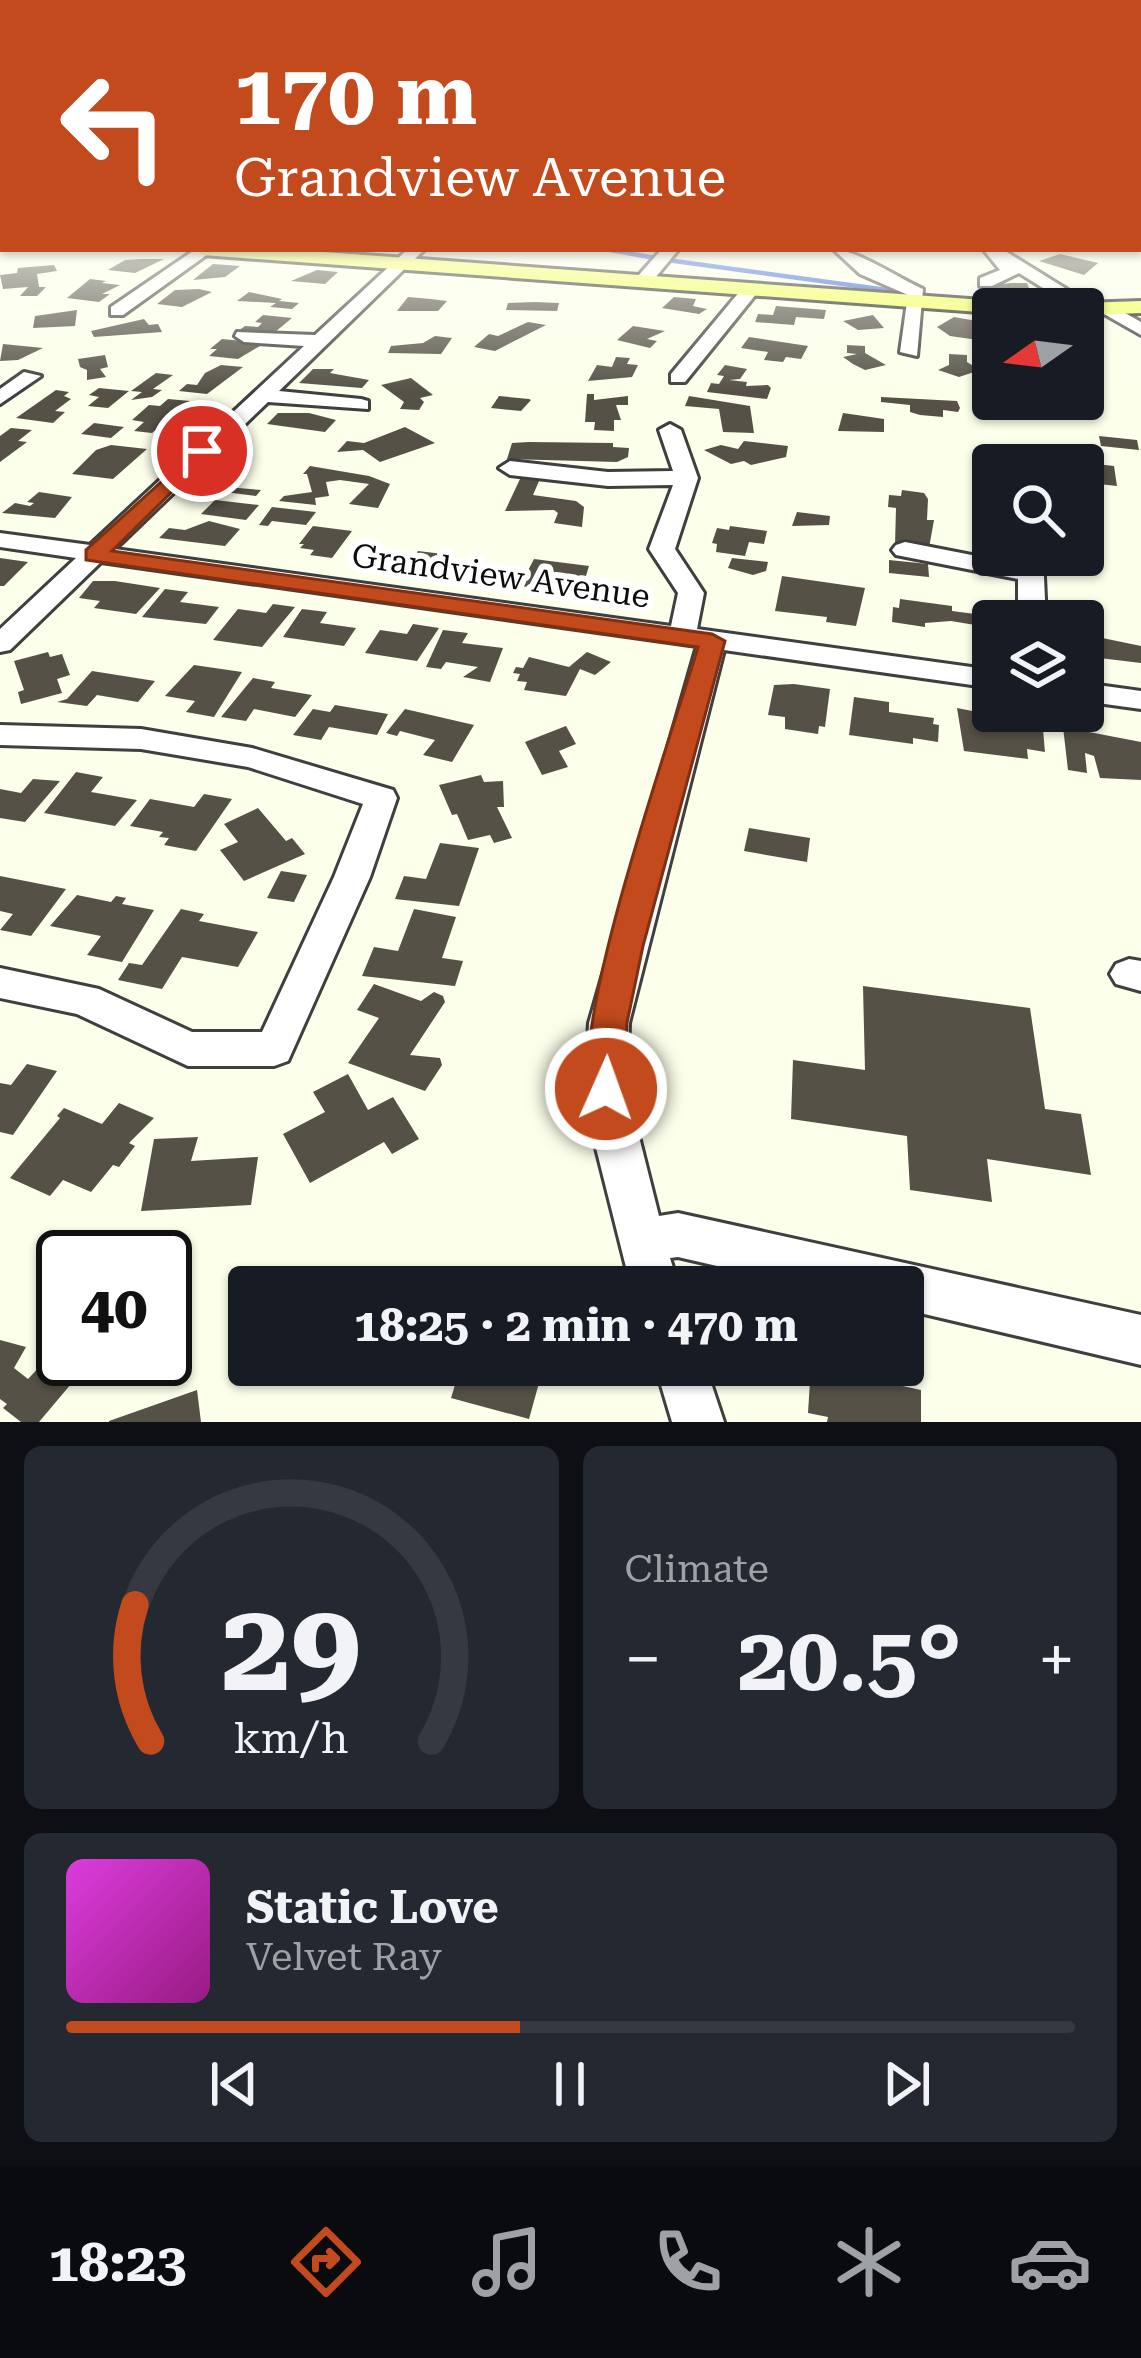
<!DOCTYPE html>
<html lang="en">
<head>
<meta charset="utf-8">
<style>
	:root { --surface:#171b24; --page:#242831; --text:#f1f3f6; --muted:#9ea1a6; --line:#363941; --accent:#c34a1c }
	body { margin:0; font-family:"Roboto Serif",serif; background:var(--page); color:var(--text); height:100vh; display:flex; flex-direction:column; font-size:45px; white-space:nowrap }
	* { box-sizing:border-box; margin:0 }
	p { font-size:39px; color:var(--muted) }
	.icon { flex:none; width:66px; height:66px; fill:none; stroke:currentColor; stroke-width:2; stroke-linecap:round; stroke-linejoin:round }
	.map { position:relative; height:1422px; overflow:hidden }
	.panel { display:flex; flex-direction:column; gap:24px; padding:24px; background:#0d0f14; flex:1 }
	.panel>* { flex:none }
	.top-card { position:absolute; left:0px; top:0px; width:1143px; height:252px; box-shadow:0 3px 9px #0004; background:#c34a1c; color:#fff; overflow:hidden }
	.needle { width:78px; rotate:256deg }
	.buttons { position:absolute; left:972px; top:288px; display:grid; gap:24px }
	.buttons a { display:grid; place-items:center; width:132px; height:132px; border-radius:12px; background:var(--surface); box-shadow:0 3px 9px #0004; font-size:60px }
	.speed { position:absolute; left:36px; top:1230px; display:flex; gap:24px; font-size:60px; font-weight:700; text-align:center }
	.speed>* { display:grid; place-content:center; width:156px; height:156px; border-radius:50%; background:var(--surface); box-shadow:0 3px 9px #0004; line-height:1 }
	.speed .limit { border:6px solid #111; border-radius:18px; background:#fff; color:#111 }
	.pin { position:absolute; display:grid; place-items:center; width:102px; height:102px; color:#fff; margin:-51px; border:6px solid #fff; border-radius:50%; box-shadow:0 3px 12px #0007 }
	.me { position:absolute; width:132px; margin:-66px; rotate:2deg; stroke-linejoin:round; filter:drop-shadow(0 0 9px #0008) }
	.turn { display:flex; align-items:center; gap:42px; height:252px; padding:0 36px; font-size:54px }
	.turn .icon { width:156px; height:156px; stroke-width:2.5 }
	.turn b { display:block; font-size:84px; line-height:102px }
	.big { font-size:90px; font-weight:700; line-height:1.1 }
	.panel .card { flex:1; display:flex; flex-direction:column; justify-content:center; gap:18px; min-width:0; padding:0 42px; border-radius:18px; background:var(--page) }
	.panel .dial { align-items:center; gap:0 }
	.dial svg { height:312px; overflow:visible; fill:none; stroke:var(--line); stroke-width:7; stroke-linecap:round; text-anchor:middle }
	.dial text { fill:var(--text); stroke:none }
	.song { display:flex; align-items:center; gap:36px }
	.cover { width:144px; height:144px; border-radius:18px; background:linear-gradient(135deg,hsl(300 70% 55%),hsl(310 70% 35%)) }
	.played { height:12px; border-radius:6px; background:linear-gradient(90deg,var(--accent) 45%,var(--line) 45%) }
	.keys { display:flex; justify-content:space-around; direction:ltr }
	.heat { display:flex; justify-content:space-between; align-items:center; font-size:66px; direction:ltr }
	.panel .tiles { flex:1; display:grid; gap:24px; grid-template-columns:1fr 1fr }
	.card:last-child { grid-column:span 2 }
	.trip { position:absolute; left:228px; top:1266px; width:696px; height:120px; border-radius:12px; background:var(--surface); box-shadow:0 3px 9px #0004; font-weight:700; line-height:120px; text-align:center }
	.menu { display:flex; height:192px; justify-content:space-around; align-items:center; background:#090b0e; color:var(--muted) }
	.menu .icon { width:84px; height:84px }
	.menu .active { color:var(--accent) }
	.menu b { font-size:54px; color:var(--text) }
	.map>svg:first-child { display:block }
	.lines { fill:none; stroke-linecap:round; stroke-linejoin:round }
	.stream { stroke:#2e5dd5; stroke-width:4.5 }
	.building { fill:#555147 }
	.minor-casing { stroke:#3f3f3f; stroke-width:6 }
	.major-casing { stroke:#1d1d1d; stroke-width:6 }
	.minor { fill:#fff; fill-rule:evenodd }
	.major { fill:#f2ff5a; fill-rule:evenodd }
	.route { fill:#c34a1c; stroke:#7f3012; stroke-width:3 }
	.labels { text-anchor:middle; stroke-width:12; stroke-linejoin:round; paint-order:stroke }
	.street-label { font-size:33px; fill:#0c0c0c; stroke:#fff }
</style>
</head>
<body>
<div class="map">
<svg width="1141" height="1422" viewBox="0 0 1141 1422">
	<rect width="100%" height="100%" fill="#fcffea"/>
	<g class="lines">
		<g class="stream">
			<path d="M605,249l50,9"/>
			<path d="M667,260l242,33"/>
		</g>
	</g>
	<g class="building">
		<path d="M1060,254l38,9 -14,12 -45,-14z"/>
		<path d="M141,259h23l-29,14 -27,-3 17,-10z"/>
		<path d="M213,264l27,2 -15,11 -32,3z"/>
		<path d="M54,265l3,6 -20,3 2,13h7l-9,9h-17l8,-9 -25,2 -3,-14 17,-2 1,-5z"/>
		<path d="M317,270l21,2 -13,12 -34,-3z"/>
		<path d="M90,279l16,2 -4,2 18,2 -18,9h8l-11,8 -32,-4z"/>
		<path d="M1011,283h16l6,15 -40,-2 5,-2 -7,-9z"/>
		<path d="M175,290l24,-1 13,3 -30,15 -25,-3z"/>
		<path d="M249,292l33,7 -3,2 20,2 -7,6 -22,-2 6,-4 -39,-2z"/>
		<path d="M408,297l23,2 16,2 -9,10h-41z"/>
		<path d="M674,297l22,2 -3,7 14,3 -8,5 -37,-6z"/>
		<path d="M508,303l26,-1 25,1 -2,8 -51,-1z"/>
		<path d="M776,306l50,4 -2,9 -28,-2 -2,8 -39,-3 3,-8 15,1z"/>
		<path d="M77,310l-2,16 -42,2 2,-12z"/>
		<path d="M263,315l29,3 -17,14 -37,-1 7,-5 13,1 4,-4 -7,-1z"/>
		<path d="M873,315l11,13 -26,2 -15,-9z"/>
		<path d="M954,317l34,6 -10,17 -28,-4 -13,-9z"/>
		<path d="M144,319l5,6 9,-1 4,8 -68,5 -3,-6z"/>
		<path d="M528,322l18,3 -51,26 -21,-4 15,-13 9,2z"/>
		<path d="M633,326l32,5 -18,8 10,2 -7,7 -33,-8z"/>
		<path d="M435,336l17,2 -11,16 -53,-1 3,-7 32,-3z"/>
		<path d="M749,337l59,9 -7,13 -15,-2 -3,5 -19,-2 4,-8 -27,-4z"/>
		<path d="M222,339l43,4 -27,16 -29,-3 8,-7h-7z"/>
		<path d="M3,344l40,4 -25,12 -18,1z"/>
		<path d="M847,345l18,1v7l21,12 -21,5 -12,-6 -10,-7 14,-3 -10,-1z"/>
		<path d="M949,354l18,1v7l13,8 -21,7 -21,-7 11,-5z"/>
		<path d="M105,355l3,12 -8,2 6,8 -19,3v-10l-7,-3 -2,-8z"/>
		<path d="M616,357l14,1 -3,6 11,1 -6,12 -44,4 9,-16 15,2z"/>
		<path d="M221,365l22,2 -36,27 -28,-3 8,-7 10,1 8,-12z"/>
		<path d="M725,365l22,4 -7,10 -11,1 18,2 -1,4 22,-1 3,3 -4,11 -60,-7 4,-9 8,1 5,-8 -7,-1z"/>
		<path d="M313,369h21l-4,4 39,7 -7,8 -63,-5z"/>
		<path d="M156,373l17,2 -20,14 9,1 -10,7 -21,3 11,-8 -11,-1z"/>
		<path d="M411,378l22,17 -13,3 4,4 -5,8 -19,-1 4,-7 -23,-17z"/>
		<path d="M99,388l30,3 -21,17 -20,-2 11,-9 -10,-2z"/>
		<path d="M56,390l13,2 -5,4 7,3 -16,12 10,1 -12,11 -37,-5z"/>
		<path d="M587,394h7v6l34,-4v9h-12l5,15h-7v11l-20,-1 1,-8h-10z"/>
		<path d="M499,396l30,3 2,1 -10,11 -30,-3z"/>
		<path d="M689,396l61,10 4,27 -31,-1 -4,-23 -34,-3z"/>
		<path d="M881,397l76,4 3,7 -2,4 -15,-2v7l-23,-2 -10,-3v-7l-29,-3z"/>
		<path d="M168,399l22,2 -38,32 -18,-2 10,-9 -12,-2 17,-15 11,1z"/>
		<path d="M278,413h31l27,7 -11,12 -58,-8z"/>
		<path d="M843,413l41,6v13l-46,-1z"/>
		<path d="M94,423l30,4 -13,11 -30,-4z"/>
		<path d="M405,427l30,16 -55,19 -17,-12 -26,2 10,-11 17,2z"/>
		<path d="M11,428l21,2 -14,11 9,1 -27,20v-26z"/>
		<path d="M1099,436l38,4 2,10 -38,-4z"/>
		<path d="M744,441l44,5 -2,11 -35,8 -7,-4 -13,3 -27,-14 17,-5 17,4z"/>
		<path d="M529,442l84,1v4l16,1 -1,9 -11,5 -110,-3 5,-16z"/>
		<path d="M111,445l36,4 -34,30 -41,-5 24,-24z"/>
		<path d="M1088,463l26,3 3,20 -27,-3z"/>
		<path d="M310,466l59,10 21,8 -12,24 -29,-4 20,-20 -29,-4 -14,2 3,14 -14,2 1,7 -37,-4 5,-5 28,-4 -5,-18h-4z"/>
		<path d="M526,478l13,3 -6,14 43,6 8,6 -2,20 -28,-4 4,-10 -4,-3 -49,1 15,-32z"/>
		<path d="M191,483l47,5 23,2 -5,6 -70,-9z"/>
		<path d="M902,490l22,3 4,6 -1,21h7l-5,28 -34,-3 1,-37 -8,-1 1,-12 12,1z"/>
		<path d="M39,492l33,5 -17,21 -53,-5 13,-10 15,3 4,-3 -7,-1z"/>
		<path d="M215,500l44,5 -13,15 -45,-6z"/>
		<path d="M272,507l44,5 -10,13 -34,-4 -4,5 -9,-1z"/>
		<path d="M797,512l33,4 -1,9 -37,1z"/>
		<path d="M209,521l31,8 -15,17 -66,-8 10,-10 16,2z"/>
		<path d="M313,526l39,5 -20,27 -22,-3 4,-5 -14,-2 4,-4h-5z"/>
		<path d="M730,526l37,5 -3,13 -15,-2 -4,14 -29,-4 1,-8 -5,-1 5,-15 12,2z"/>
		<path d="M418,551l25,3 -4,5 69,7 -9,17 -94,-13z"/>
		<path d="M0,558l28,4 -24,24h-4z"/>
		<path d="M732,558l36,4 -2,9 -13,4 -25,-7z"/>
		<path d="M534,559l55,7 -8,26 -21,-2 4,-11 -9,-1 -5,12 -30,-4z"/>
		<path d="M889,560l39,4 1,13 -40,-4z"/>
		<path d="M782,576l83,12 -9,38 -30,-4 1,-5 -52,-6z"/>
		<path d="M93,581h22l45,7 -24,26 -42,-6 6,-7 -21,-3z"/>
		<path d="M165,589l23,3 -8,10 39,5 -13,17 -64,-7z"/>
		<path d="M900,599l52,7v5l23,3v11l-24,-4 -26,2v4l-33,-5 1,-15 6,1z"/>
		<path d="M273,604l22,3 -33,40 -49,-7 25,-31 28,4z"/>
		<path d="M302,609l25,3 -7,11 36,5 -12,18 -61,-9z"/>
		<path d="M413,624l26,4 -22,33 -52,-8 15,-23 27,4z"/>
		<path d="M443,630l25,3 -6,10 41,5 -13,34 -27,-5 15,-10 -32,-5 -5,7 -15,-2z"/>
		<path d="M1083,634l58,12v17l-58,-7z"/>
		<path d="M48,652l2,5 12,-3 8,21 -13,4 5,14 -41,11 -3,-12 6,-2 -10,-29z"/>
		<path d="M587,652l24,10 -16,13 -15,-6 -14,27 -42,-6 3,-8 -10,-1 3,-7 -7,-1 3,-6 7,1 6,-11 40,10z"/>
		<path d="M194,665l48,7 -28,45 -28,-5 9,-11 -30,-5z"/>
		<path d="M92,671l63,10 -17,21 -41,-7 -10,11 -30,-4 10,-3z"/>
		<path d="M253,678l22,4 -4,6 41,7 -17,22 -41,-8 -8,12 -25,-4z"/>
		<path d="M794,684l36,5 -5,38 -6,-1 -1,8 -33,-5v-12l-17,-2 6,-30z"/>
		<path d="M854,697l35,5v10l45,6 -1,6 6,1 -1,17 -25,-4v6l-64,-9z"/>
		<path d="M335,705l53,9 -11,21 -48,-8 -8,13 -28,-5 20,-26 17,3z"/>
		<path d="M957,708l56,11 -1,-5 30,4 3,34 -18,-3 1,10 -64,-8z"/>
		<path d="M405,709l69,16 -22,37 -29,-7 12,-15 -35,-9 -3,5 -11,-3z"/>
		<path d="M566,726l10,18 -17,7 9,16 -26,8 -17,-33z"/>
		<path d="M1063,727l78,15v38l-41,-2 -6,-22 -9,-3 2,20 -19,-3z"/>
		<path d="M76,772l27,5 -12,15 46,8 -22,26 -71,-13z"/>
		<path d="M481,775l3,7 19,-1 1,26h-7l15,31 -18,5 -4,-8 -22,5 -11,-26 -5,1 -13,-30z"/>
		<path d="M33,779l27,2 -35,41 -25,-4v-29l21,4z"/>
		<path d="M204,794l28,5 -36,52 -32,-6 5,-7 -10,-1 4,-5 -33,-6 20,-27 44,8z"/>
		<path d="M258,808l28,33 6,-3 13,16 -61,27 -24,-31 18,-8 -14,-18z"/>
		<path d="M749,828l61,10 -3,24 -63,-11z"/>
		<path d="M440,843l39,5 -20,58 -64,-7 9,-23 22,3z"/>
		<path d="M281,871l26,4 -13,27 -27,-4z"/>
		<path d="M0,876l66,13 -35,47 -31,-6 13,-16 -13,-3z"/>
		<path d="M77,895l34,7 5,-6 10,2 -4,6 32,6 -32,52 -35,-7 14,-19 -51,-10z"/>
		<path d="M181,909l23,5 -5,7 59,11 -20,35 -56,-10 -20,32 -44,-9 11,-17 13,2z"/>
		<path d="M414,909l42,8 -14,41 21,3 -8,25 -93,-10 12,-29 24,4z"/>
		<path d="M374,984l47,17 13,-9 9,4 2,6 -35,53 30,3 2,7 -17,26 -77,-28 31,-45 -22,-8z"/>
		<path d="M863,986l167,22 15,101 36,5 10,61 -104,-16 5,43 -82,-12 -3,-54 -116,-17 2,-59 72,10z"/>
		<path d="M27,1064l30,7 -44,64 -13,-3v-49l11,2z"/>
		<path d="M348,1074l20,36 25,-13 26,42 -27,15 -8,-12 -74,41 -27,-49 42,-22 -12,-20z"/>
		<path d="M119,1103l35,15 -25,25 6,3 -16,21 -6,-2 -22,27 -28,-12 -13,16 -40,-18 50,-60 -3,-2 7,-8 38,16z"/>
		<path d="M198,1137l-7,24 67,-4 -7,48 -110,6 13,-72z"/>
		<path d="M0,1340l26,7 -12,21 14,11 15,-16 28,21 -32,38h-18l-18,-14 4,-4 -7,-5z"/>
		<path d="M461,1365h83l-15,54 -78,-21z"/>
		<path d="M811,1365h47l-1,11 64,14v32h-94l1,-5 -20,-4z"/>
		<path d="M197,1390l4,32h-92v-1z"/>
	</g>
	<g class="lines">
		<g class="minor-casing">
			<g id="minor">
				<rect x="0" y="217" width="3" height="10"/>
				<path d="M196,249h19l-92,66h-12v-8z"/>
				<path d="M408,249h17l-146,142 82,8 7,2v8l-100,-7 -153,147 556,77 7,-33 -29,-44 24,-64 -65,1 -98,-11 -11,-7 11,-7 98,11 65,-1 -14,-41 11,-6 11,6 17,48 -23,71 29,44 -7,36 296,41v18l-269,-38 -95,373 -2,66 32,127 19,-3 463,102v50l-238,-56v-22h-95l-130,-30 -8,1 9,29h-48l-41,-163 -5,-35 4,-66 108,-377 -596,-84 -91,88 -10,2v-23l76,-71 -76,-11v-14l90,12 214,-199 -60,-4 -9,-6 2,-4 78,3z"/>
				<path d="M662,249h17l-29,35h-12v-8z"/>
				<path d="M833,249c22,0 67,30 90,40l-6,67 -17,-4 8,-57 -48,-21z"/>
				<path d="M983,249h19l95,59 14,-3 30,17v13l-44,-25 -14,3 -64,-40 -27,13h-12v-8l20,-8z"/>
				<path d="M746,284l15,4 -76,94h-14v-8z"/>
				<path d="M24,372l17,4 -41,28v-15z"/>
				<path d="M905,542l113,22 -1,-9h26l3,66h-28v-42l-122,-24 -4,-5 4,-5z"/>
				<path d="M1083,683l58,8v18l-58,-8z"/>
				<path d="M0,725l141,4 111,19 141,42 4,8 -27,79 -82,184 -14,5h-86l-111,-52 -77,-16v-30l99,21 93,43h70l72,-155 29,-73 -115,-37 -107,-18 -141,-4z"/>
				<path d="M1129,959l12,2v30l-25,-7 -6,-10 6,-10z"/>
				<path d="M655,1365h50l19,57h-52z"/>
			</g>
		</g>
		<g class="major-casing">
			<g id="major">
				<rect x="0" y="205" width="3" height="11"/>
				<path d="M193,249h89l742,54 11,6h-42v4l-790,-58z"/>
				<path d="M1141,301v12l-58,2v-6h-11l11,-6z"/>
			</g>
		</g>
		<use href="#minor" class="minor"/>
		<use href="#major" class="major"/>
	</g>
	<linearGradient id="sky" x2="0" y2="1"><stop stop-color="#90baef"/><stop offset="0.49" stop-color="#fefff6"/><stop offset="1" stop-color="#fefff6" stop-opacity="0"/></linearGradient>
	<rect width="1141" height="392" fill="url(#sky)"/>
	<path class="route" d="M202,445l7,1v9l-97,96 600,83 13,7 -82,305 -16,77 -2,66 -6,11 -13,5 -13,-5c-30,-61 82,-374 105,-453l-612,-87v-10z"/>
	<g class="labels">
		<g class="street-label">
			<text transform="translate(501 575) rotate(8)" y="12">Grandview Avenue</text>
		</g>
	</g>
</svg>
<div class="buttons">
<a><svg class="needle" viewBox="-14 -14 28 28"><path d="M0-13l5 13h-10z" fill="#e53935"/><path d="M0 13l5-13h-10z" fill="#9ea1a6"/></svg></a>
<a><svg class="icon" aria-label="search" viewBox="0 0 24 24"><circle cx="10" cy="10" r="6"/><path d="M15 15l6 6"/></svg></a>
<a><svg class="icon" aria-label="layers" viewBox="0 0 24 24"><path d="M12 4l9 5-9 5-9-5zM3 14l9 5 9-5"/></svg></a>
</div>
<div class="speed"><div class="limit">40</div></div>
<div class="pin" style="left:202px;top:451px;background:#d93025"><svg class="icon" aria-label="arrive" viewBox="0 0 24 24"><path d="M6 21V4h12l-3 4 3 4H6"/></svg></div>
<svg class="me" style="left:606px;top:1089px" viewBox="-20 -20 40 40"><circle r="17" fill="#c34a1c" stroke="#fff" stroke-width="3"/><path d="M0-11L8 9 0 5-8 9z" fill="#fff"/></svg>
<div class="trip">18:25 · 2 min · 470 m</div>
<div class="top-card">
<div class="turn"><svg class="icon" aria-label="left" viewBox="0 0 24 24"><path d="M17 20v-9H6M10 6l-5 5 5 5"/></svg><div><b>170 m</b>Grandview Avenue</div></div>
</div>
</div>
<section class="panel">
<div class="tiles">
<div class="card dial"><svg viewBox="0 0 100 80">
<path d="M14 69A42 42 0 1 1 86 69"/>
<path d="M14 69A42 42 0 0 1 10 34" stroke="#c34a1c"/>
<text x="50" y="56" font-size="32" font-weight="700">29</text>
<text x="50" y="72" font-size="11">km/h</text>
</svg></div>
<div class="card"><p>Climate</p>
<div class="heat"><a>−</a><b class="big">20.5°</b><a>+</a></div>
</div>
<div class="card">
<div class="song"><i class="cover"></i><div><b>Static Love</b><p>Velvet Ray</p></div></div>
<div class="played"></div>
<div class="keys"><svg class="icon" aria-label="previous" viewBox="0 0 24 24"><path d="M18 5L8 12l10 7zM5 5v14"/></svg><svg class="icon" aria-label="pause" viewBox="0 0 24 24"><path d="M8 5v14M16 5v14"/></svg><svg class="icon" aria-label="next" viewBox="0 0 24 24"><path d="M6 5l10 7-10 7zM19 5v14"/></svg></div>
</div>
</div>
</section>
<nav class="menu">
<b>18:23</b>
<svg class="icon active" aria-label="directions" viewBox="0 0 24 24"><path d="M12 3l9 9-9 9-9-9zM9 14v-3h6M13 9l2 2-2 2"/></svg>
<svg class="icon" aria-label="music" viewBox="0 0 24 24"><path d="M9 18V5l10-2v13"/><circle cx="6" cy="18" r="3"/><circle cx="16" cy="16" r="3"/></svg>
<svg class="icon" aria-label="phone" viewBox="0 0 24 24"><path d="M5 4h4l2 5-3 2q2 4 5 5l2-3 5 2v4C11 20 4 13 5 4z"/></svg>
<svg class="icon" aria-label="climate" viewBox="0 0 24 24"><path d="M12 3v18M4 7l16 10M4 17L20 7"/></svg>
<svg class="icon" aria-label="car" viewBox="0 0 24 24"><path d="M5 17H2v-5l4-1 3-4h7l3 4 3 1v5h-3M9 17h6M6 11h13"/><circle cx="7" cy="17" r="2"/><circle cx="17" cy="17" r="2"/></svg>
</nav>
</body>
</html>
